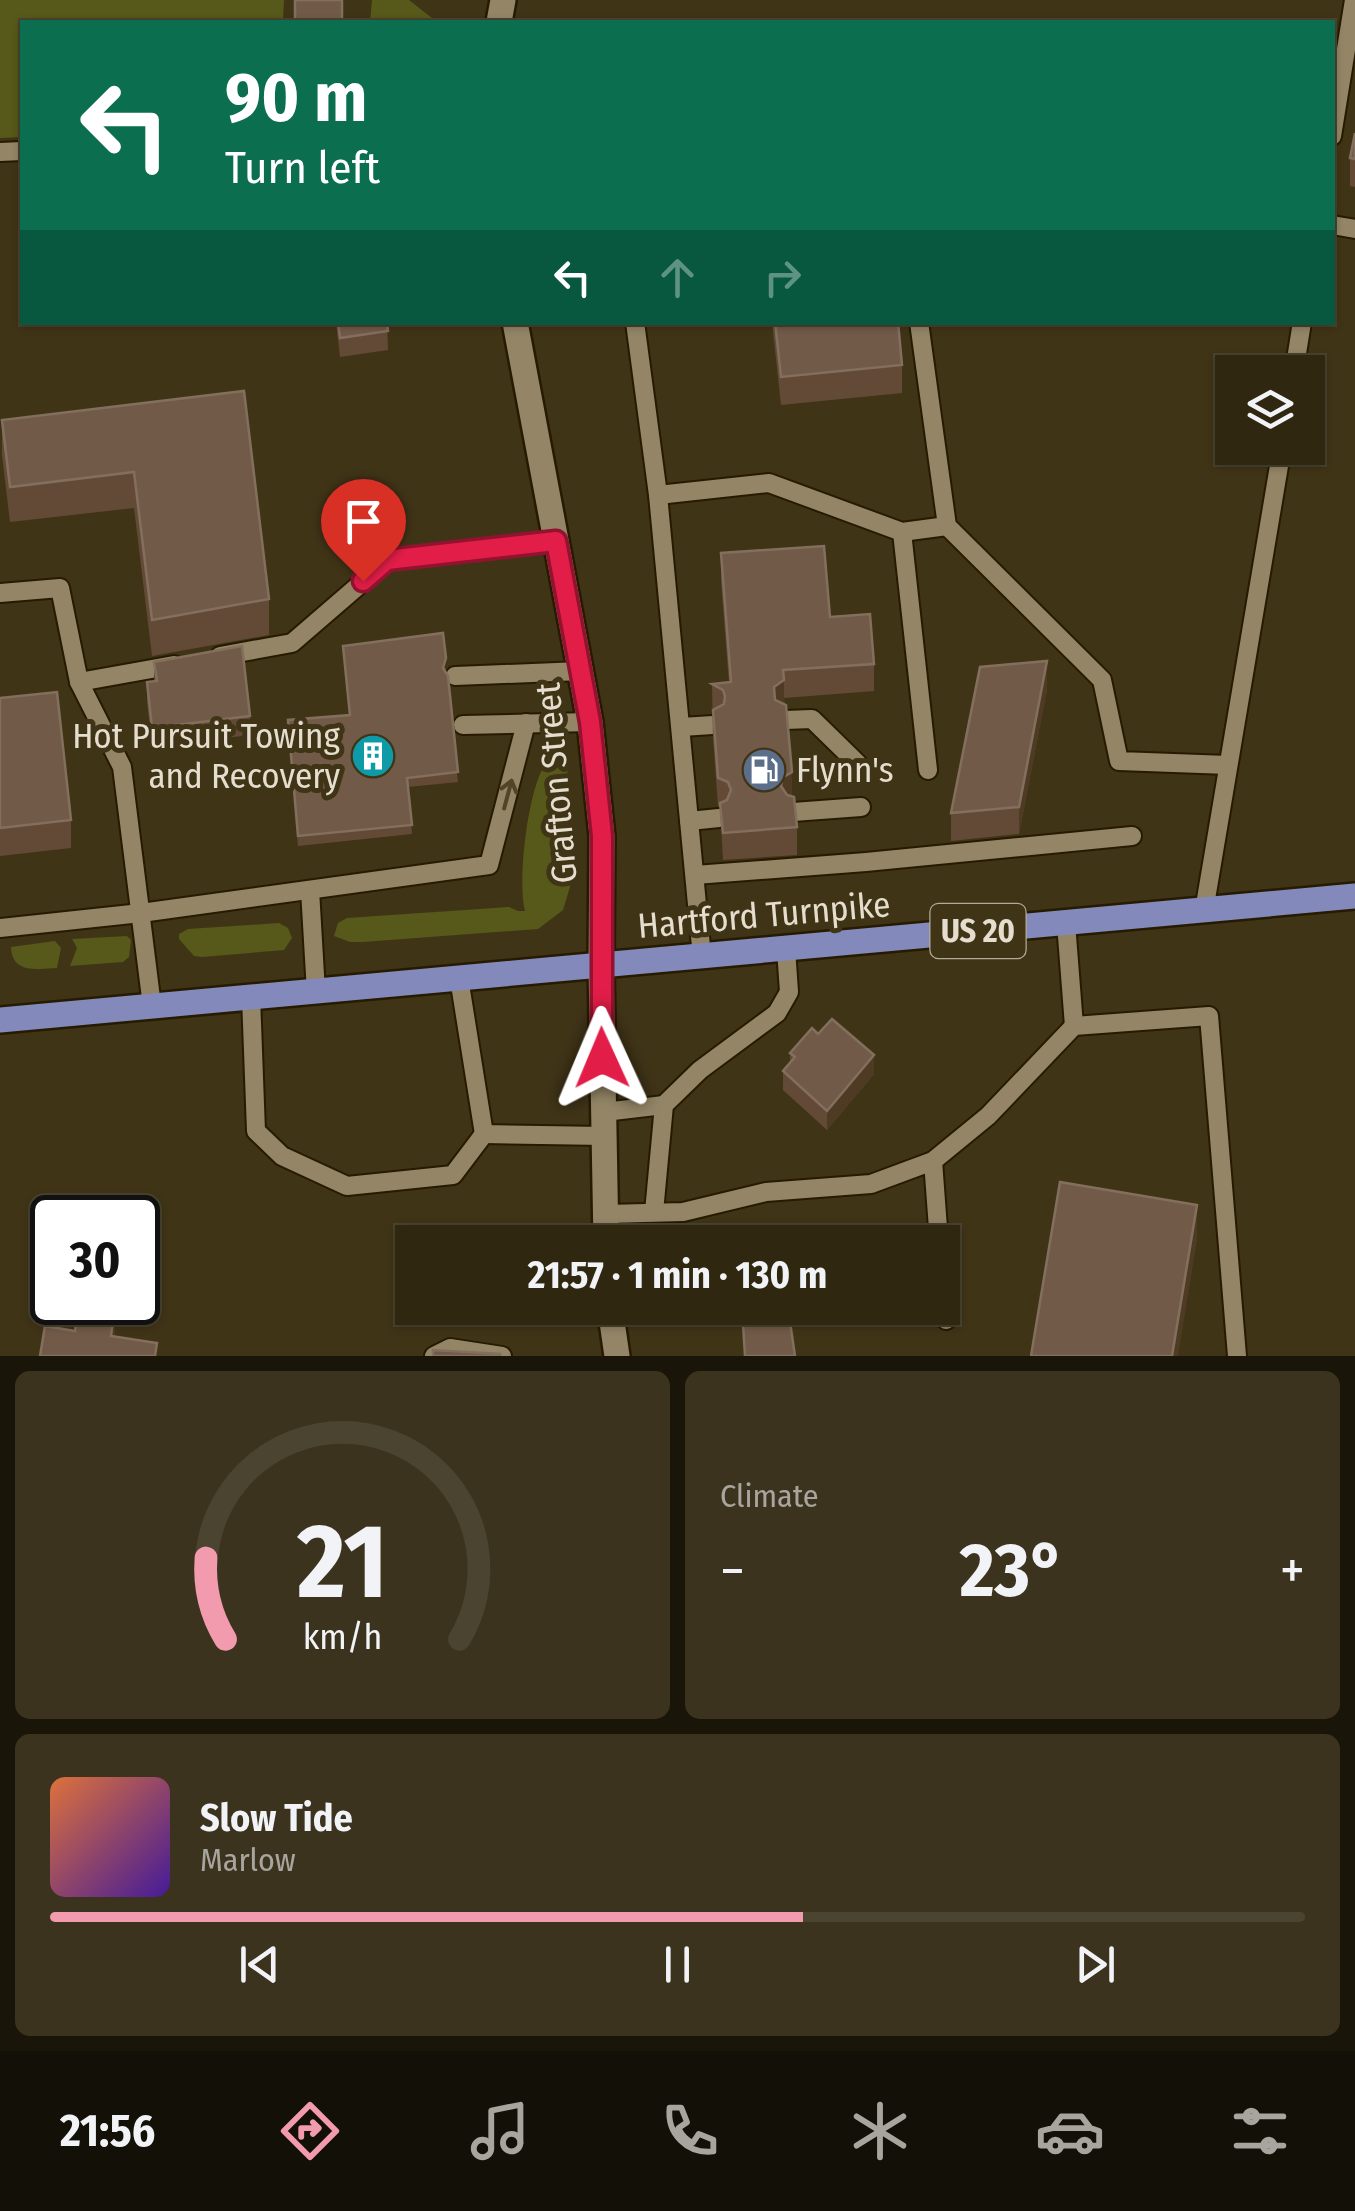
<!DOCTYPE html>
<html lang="en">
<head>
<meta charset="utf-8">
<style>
	:root { --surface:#302711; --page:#3c331f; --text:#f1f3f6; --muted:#a8a59f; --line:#4b4431; --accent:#f29aae }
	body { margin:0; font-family:"Fira Sans Condensed",sans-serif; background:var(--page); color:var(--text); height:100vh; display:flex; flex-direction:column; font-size:38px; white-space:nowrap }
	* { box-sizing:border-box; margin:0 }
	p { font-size:32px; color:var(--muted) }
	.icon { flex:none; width:55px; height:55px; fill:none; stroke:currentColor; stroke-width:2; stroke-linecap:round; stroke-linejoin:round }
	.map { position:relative; height:1356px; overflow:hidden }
	.panel { display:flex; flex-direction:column; gap:15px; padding:15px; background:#1a1509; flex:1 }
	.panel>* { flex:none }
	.banner { position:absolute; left:20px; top:20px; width:1315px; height:305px; border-radius:0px; box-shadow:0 2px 8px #0004,0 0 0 2px var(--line); background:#0b6e4f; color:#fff; overflow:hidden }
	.controls { position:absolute; left:1215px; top:355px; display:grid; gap:20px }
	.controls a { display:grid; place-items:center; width:110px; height:110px; border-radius:0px; background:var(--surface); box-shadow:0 2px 8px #0004,0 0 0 2px var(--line); font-size:50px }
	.speed { position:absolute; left:30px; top:1195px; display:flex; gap:20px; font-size:50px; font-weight:700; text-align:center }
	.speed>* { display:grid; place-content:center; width:130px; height:130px; border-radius:50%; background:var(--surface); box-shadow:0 2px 8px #0004,0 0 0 2px var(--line); line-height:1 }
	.speed .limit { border:5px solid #111; border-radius:15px; background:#fff; color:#111 }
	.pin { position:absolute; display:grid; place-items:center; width:85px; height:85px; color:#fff; margin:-102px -42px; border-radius:50% 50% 50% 0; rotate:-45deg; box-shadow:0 0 10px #0007 }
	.pin .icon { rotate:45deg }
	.me { position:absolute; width:110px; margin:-55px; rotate:359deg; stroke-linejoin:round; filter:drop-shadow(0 0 8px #0008) }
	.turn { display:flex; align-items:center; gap:35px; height:210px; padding:0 40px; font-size:45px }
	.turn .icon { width:130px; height:130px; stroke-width:2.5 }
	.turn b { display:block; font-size:70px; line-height:85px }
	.lanes { display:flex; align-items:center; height:95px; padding:0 40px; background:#0003; justify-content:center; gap:50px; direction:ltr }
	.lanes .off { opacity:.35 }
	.big { font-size:75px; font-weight:700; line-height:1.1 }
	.panel .card { flex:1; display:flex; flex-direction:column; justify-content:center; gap:15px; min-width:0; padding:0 35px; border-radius:15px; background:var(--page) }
	.panel .dial { align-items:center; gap:0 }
	.dial svg { height:260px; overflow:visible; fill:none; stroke:var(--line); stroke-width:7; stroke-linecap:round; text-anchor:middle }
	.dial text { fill:var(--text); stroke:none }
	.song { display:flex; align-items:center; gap:30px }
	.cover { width:120px; height:120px; border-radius:15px; background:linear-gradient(135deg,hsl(20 70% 55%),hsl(260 70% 35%)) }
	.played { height:10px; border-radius:5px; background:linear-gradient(90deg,var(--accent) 60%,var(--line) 60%) }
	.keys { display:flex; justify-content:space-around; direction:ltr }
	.heat { display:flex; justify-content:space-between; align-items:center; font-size:55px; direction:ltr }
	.panel .tiles { flex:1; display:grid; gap:15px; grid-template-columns:1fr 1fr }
	.card:last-child { grid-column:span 2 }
	.trip { position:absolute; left:395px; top:1225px; width:565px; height:100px; border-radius:0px; background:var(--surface); box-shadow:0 2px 8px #0004,0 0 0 2px var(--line); font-weight:700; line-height:100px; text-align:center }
	.menu { display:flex; height:160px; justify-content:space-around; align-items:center; background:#131007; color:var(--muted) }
	.menu .icon { width:70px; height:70px }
	.menu .active { color:var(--accent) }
	.menu b { font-size:45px; color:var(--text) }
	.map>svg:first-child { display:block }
	.green { fill:#565919 }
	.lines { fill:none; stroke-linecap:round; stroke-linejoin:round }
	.service-casing { stroke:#261b00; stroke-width:22 }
	.minor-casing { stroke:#261b00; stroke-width:30 }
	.tertiary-casing { stroke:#261b00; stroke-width:30 }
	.primary-casing { stroke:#261b00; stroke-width:30 }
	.service { stroke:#938566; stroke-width:18 }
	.minor { stroke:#938566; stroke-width:25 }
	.tertiary { stroke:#938566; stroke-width:25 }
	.primary { stroke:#838abb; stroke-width:25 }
	.wall { fill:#634a37 }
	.shaded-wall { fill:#4f3b24 }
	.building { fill:#715a48; stroke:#836f5d; stroke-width:2.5 }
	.oneway { stroke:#514427 }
	.route-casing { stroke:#92132f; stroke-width:25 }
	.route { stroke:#e11d48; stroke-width:18 }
	.labels { text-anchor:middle; stroke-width:10; stroke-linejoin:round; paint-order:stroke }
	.shield { fill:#403417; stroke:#b4ab97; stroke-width:2.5 }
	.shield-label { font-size:32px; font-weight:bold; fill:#e5dece }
	.poi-label { font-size:35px; fill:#e5dece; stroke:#403417; text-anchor:end }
	.street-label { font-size:35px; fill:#e5dece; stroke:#403417 }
</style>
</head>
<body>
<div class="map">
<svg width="1355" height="1356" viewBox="0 0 1355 1356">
	<rect width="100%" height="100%" fill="#403417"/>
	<g class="green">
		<path d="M0,0h284l-1,20 -9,2h-252v115l-22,1z"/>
		<path d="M372,0h37l28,22h-67z"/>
		<path d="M546,763l21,2 5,115 -9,30 -25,19 -175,13h-13l-16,-6 4,-13 9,-5 162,-11 9,4h7c-8,-30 3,-124 21,-148z"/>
		<path d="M279,923l9,5 4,10 -8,12 -82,7 -8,-1 -15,-17v-5l9,-5z"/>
		<path d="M127,936l4,4 -2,17 -6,5 -53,4 7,-18 -5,-9z"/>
		<path d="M55,941l6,7 -4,20c-20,1 -45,6 -46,-21z"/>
	</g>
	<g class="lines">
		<g class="service-casing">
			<g id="service">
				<path d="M1332,136l22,-136"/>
				<path d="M0,152l22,-1"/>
				<path d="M1332,225l23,4"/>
				<path d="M635,322l23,173 111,-12 133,49 45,-6"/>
				<path d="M919,322l28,204 155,154 17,81 109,4"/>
				<path d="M1294,372l8,-50"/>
				<path d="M658,495l44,462"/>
				<path d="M902,532l26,238"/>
				<path d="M0,593l60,-5 19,94"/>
				<path d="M220,656l72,-13 95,-82 169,-20"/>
				<path d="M455,676l126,-5"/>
				<path d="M785,720l27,-1 46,45"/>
				<path d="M463,725l127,-3"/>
				<path d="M681,727l32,-2"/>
				<path d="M793,812l68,-5"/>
				<path d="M689,821l30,-3"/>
				<path d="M695,875l171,-13 266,-26"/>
				<path d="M310,890l6,102"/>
				<path d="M1204,911l78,-463"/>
				<path d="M1066,923l8,103"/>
				<path d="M0,928l141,-15 348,-48 37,-142"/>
				<path d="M459,978l25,156 121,2"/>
				<path d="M251,997l5,134 26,25 65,30 106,-11 31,-41"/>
				<path d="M152,1006l-30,-239 -43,-85 95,-17"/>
				<path d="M604,1112l60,-7"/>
				<path d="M933,1161l6,81"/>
				<path d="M654,1212l10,-107 36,-35 77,-57 12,-21 -3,-43"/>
				<path d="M607,1214l76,-2 83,-20 105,-8 62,-23 55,-45 86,-90 135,-10 28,340"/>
				<path d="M942,1282l4,38"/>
				<path d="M434,1356l16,-8 52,8"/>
			</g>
		</g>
		<g class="minor-casing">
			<g id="minor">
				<path d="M601,966l5,276"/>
				<path d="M610,1308l7,48"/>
			</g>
		</g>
		<g class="tertiary-casing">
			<g id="tertiary">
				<path d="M499,22l4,-22"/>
				<path d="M515,322l75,400 12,114 -1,130"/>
			</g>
		</g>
		<g class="primary-casing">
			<path id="primary" d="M0,1020l1355,-124"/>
		</g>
		<use href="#service" class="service"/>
		<use href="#minor" class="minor"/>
		<use href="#tertiary" class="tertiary"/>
		<use href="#primary" class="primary"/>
	</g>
	<g class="wall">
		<path d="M1355,133v54l-5,-1v-28z"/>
		<path d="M336,322h51l1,28 -48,7z"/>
		<path d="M772,322h126l4,43v28l-121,12z"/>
		<path d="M244,391l25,208v36l-117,21 -18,-148 -124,14 -8,-67v-35z"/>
		<path d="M721,553l109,64 44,47v27l-90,7 8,98 5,31v28l-74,5 -3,-53 -2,-1 -5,-68 -1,-54 17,-1 -8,-102z"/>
		<path d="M343,646l103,22 -1,3 13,111 -50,5 4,47 -114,12 -10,-126 61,-5z"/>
		<path d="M154,662l96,54v19l-98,12 -5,-46v-19l7,-1z"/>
		<path d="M1047,689l-28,145 -68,7v-28z"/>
		<path d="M0,698l71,122v28l-71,8z"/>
		<path d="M790,1053l84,21 -47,56 -44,-40v-19l7,-8z"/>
	</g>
	<g class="shaded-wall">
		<path d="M1047,661v28l-28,145v-27z"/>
		<path d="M784,680v28l-10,7v-28z"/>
		<path d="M792,772v28l-10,6 -1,-20 1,-8z"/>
		<path d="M874,1055v19l-47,56v-19z"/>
		<path d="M1197,1205v35l-19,116h-6z"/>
		<path d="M115,1305v28l-3,23 -1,-20z"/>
	</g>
	<g class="building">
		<rect x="295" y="0" width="47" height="22"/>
		<path d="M1355,133v26l-5,-1z"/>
		<path d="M338,322h49l1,9 -48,7z"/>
		<path d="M775,322h123l4,43 -121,12z"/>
		<path d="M244,391l25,208 -117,21 -18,-148 -124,15 -8,-67z"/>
		<path d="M824,546l6,71 40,-3 4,50 -91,6 1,10 -10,7 1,13 11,5 6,67 -10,6 -1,8 6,9 7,2 3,30 -74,6 -3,-30 7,-3 4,-10 -3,-8 -10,-4 -5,-68 11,-6 1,-8 -2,-6 -11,-6 19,-2 -10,-129z"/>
		<path d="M443,633l3,25 -3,10 5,8 10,96 -51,6 5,47 -114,11 -10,-116 62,-5 -7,-69z"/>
		<path d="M242,646l8,70 -98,12 -5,-46 10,-1 -3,-19z"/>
		<path d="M1047,661l-28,146 -68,6 29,-146z"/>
		<path d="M57,692l14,128 -71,8v-130z"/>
		<path d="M832,1019l42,36 -47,56 -44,-40 12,-14 -5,-4 22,-25 6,6z"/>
		<path d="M1060,1182l137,23 -25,151h-141z"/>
		<path d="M79,1302h18l18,3 -4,31 46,7 -2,13h-115l5,-30 30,5z"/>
		<path d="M742,1308h46l7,48h-50z"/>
		<path d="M433,1350l67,4v2h-67z"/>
	</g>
	<defs><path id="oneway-shaft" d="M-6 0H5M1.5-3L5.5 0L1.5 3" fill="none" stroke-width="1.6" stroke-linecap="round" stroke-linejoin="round" transform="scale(2.5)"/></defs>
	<use class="oneway" href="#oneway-shaft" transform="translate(508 794) rotate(-75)"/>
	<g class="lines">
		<g class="route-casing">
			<path id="route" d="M363,581l24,-21 169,-19 34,181 12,114v222"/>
		</g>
		<use href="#route" class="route"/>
	</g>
	<defs>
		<g id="building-disc" transform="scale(2.25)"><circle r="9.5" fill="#0f9aa8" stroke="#403417"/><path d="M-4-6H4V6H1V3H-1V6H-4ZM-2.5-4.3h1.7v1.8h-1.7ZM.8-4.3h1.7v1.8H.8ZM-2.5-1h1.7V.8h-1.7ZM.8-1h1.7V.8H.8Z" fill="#fff"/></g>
		<g id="fuel-disc" transform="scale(2.25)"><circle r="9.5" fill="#5c6f8a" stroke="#403417"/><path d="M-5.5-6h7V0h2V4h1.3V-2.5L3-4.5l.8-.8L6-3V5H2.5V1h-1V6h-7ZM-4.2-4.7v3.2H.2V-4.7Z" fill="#fff"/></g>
	</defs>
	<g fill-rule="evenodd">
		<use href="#building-disc" x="373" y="756"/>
		<use href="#fuel-disc" x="764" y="770"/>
	</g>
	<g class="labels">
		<rect class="shield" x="930.5" y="904" width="95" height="54" rx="8"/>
		<g class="shield-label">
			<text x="978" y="942">US 20</text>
		</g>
		<g class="poi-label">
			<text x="340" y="748">Hot Pursuit Towing<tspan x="340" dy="40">and Recovery</tspan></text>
			<text x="796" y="782" text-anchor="start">Flynn's</text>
		</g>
		<g class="street-label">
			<text transform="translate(556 783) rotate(-95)" y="12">Grafton Street</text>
			<text transform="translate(764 915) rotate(-5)" y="12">Hartford Turnpike</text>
		</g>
	</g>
</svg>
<div class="controls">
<a><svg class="icon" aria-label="layers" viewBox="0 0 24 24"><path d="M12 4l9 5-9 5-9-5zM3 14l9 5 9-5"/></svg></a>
</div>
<div class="speed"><div class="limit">30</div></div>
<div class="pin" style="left:363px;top:581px;background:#d93025"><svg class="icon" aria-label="arrive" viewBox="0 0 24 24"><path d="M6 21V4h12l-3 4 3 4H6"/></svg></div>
<svg class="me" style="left:602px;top:1058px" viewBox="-20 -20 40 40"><path d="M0-17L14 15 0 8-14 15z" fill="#e11d48" stroke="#fff" stroke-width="4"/></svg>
<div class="trip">21:57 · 1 min · 130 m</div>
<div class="banner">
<div class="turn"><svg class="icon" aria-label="left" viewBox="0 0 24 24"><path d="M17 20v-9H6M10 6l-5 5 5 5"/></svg><div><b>90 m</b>Turn left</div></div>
<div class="lanes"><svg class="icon" aria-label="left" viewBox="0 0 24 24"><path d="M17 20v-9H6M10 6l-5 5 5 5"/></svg><svg class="icon off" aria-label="ahead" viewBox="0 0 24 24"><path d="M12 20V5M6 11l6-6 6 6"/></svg><svg class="icon off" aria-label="right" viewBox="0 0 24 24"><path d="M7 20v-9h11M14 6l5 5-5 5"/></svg></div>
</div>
</div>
<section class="panel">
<div class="tiles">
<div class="card dial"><svg viewBox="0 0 100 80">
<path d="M14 69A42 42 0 1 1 86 69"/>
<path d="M14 69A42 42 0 0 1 8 44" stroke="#f29aae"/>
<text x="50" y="56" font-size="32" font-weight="700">21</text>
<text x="50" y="72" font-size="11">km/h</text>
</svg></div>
<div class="card"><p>Climate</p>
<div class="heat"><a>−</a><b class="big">23°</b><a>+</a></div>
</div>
<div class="card">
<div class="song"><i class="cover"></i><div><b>Slow Tide</b><p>Marlow</p></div></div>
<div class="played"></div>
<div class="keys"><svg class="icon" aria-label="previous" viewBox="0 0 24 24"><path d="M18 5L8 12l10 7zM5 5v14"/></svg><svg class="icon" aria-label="pause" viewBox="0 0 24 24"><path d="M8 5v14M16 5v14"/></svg><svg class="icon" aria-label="next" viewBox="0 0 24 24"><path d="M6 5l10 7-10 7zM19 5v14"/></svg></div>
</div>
</div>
</section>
<nav class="menu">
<b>21:56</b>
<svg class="icon active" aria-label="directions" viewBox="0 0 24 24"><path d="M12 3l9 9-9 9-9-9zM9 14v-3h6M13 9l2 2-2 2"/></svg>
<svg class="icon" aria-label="music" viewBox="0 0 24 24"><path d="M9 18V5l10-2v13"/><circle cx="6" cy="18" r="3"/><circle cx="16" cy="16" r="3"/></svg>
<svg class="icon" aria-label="phone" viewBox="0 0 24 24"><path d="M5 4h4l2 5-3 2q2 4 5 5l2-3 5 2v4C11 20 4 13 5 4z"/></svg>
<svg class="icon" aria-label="climate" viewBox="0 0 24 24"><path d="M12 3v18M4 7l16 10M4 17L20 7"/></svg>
<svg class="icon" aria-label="car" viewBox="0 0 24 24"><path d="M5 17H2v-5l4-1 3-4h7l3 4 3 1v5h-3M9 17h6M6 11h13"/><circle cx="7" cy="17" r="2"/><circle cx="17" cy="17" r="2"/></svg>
<svg class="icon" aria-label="filters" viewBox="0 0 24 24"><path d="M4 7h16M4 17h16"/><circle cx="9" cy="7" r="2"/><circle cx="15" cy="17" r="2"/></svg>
</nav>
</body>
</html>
